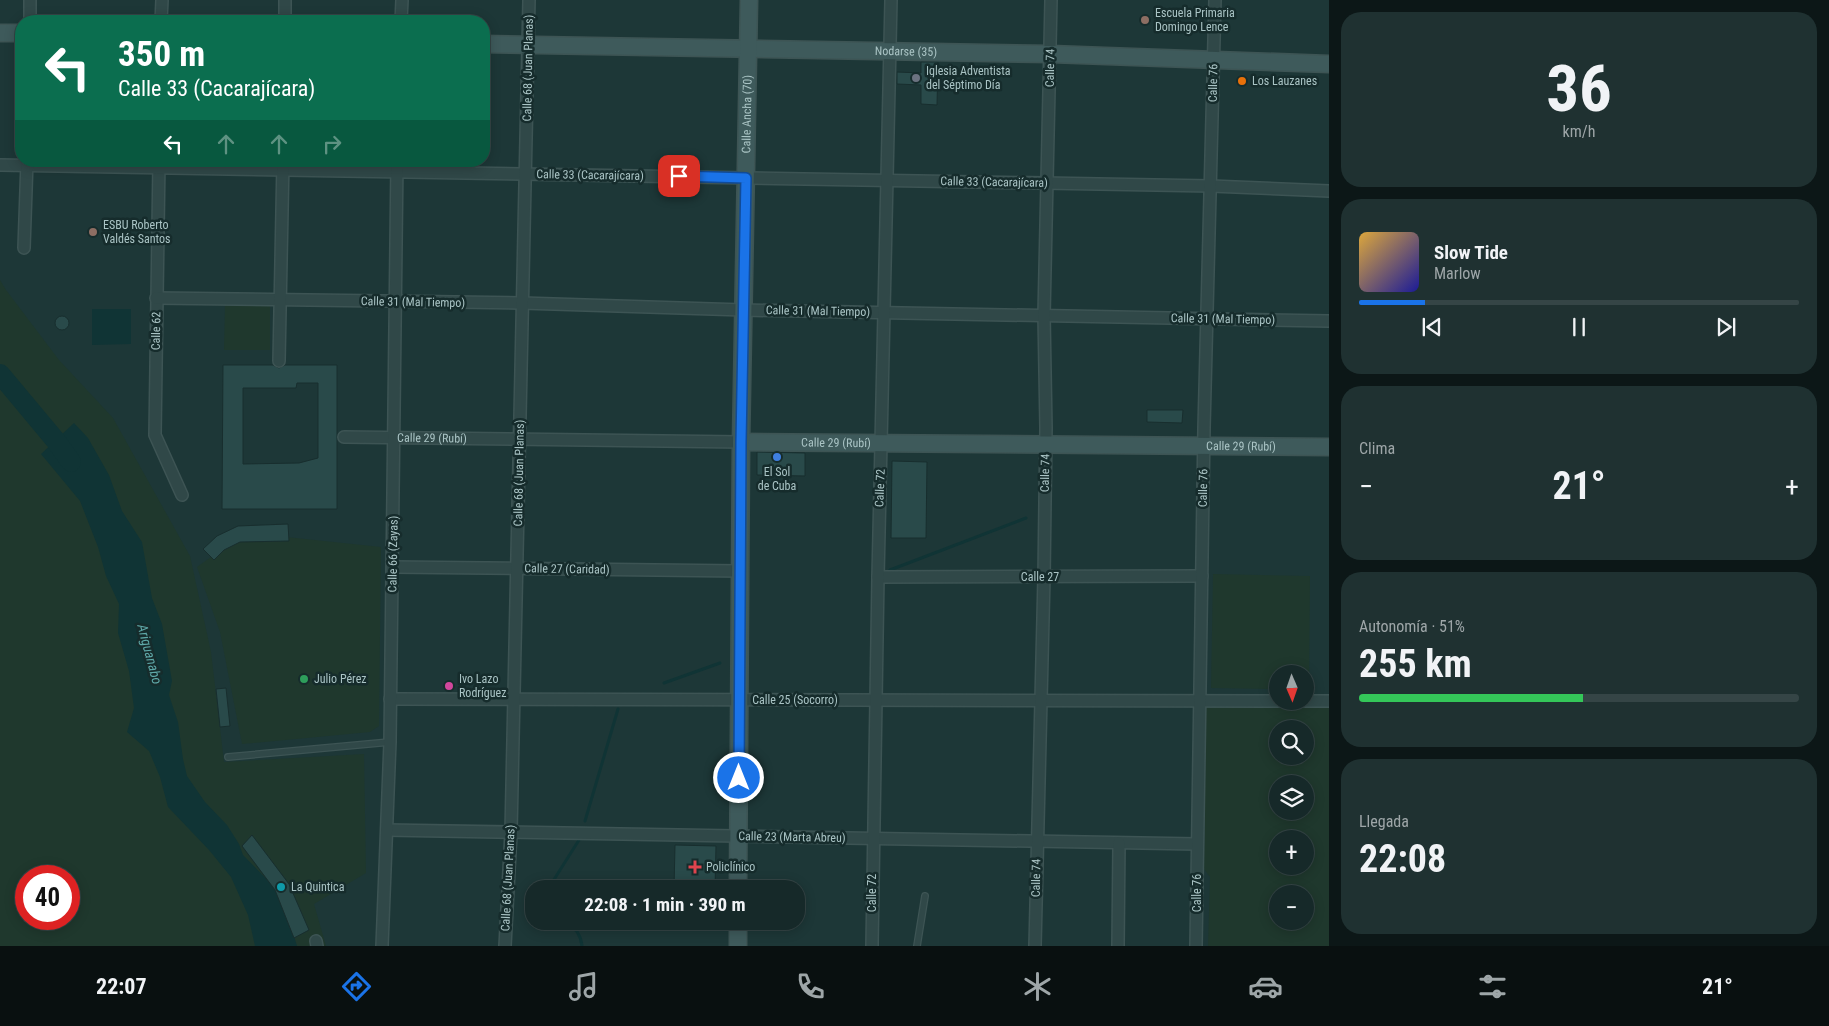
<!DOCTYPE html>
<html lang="es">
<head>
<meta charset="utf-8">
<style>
	:root { --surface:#162929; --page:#1f3131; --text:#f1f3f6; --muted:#9ea6a8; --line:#354546; --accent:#1a73e8 }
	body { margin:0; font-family:"Roboto Condensed",sans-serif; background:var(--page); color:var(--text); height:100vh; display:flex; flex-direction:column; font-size:19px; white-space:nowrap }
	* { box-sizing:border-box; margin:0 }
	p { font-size:16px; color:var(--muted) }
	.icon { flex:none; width:28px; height:28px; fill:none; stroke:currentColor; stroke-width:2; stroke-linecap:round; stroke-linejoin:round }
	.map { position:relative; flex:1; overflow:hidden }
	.sheet { display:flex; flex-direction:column; gap:12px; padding:12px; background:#0c1717; width:500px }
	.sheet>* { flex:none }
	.hud { position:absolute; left:15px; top:15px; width:475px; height:152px; border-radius:20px; box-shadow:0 2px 12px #0003,0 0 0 1px var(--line); background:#0b6e4f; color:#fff; overflow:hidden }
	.needle { width:32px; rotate:178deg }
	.tools { position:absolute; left:1269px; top:665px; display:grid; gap:10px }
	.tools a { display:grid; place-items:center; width:45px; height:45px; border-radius:50%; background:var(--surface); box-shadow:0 2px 12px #0003,0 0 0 1px var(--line); font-size:25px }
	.speed { position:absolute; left:15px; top:865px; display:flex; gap:10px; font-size:25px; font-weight:700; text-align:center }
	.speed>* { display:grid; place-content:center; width:65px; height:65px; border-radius:50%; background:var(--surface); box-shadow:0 2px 12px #0003,0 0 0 1px var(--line); line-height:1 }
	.speed .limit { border:8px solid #d22; background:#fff; color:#111 }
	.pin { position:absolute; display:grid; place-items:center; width:42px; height:42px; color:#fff; margin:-21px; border-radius:10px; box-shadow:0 2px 8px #0006 }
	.me { position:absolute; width:55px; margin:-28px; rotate:0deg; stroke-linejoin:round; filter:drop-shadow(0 0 4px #0008) }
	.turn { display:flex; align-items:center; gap:18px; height:105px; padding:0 20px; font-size:22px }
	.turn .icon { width:65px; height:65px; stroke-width:2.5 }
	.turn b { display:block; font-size:35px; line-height:42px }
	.lanes { display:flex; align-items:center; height:48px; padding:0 20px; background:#0003; justify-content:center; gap:25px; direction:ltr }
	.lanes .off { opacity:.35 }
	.big { font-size:38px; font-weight:700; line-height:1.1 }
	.sheet .tile { flex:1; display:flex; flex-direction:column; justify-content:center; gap:8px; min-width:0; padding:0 18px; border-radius:20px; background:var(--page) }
	.sheet .dial { align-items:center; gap:0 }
	.dial b { font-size:65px; line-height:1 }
	.song { display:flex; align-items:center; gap:15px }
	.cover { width:60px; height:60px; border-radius:8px; background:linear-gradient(135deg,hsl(40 70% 55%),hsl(240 70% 35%)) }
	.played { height:5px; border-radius:2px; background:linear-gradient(90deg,var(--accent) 15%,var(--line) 15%) }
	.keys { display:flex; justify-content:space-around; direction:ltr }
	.heat { display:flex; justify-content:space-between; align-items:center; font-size:28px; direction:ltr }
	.charge { height:8px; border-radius:4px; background:linear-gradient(90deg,#34c759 51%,var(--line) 0) }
	.trip { position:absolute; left:525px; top:880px; width:280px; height:50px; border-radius:20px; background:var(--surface); box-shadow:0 2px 12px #0003,0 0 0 1px var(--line); font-weight:700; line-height:50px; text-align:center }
	.tabs { display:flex; height:80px; justify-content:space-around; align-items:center; background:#091010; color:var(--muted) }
	.tabs .icon { width:35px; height:35px }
	.tabs .on { color:var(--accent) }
	.tabs b { font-size:22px; color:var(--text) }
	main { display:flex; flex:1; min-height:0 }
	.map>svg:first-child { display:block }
	.green { fill:#1f382d; fill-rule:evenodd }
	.water { fill:#103435 }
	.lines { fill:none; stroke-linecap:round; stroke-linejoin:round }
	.stream { stroke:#103435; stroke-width:3 }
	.river { stroke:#103435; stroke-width:20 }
	.building { fill:#294a4a; stroke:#182e2e; fill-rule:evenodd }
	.lane-casing { stroke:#3d5454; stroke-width:8 }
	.street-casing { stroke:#3d5454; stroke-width:14 }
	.secondary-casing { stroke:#3d5454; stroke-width:19 }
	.lane { stroke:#304848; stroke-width:5.5 }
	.street { stroke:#304848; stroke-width:11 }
	.secondary { stroke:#3e5a5b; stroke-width:16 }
	.route-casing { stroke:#114b97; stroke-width:12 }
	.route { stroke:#1a73e8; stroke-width:9 }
	.education-dot { fill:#8d6e63; stroke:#162c2c; stroke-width:2 }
	.worship-dot { fill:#6b7280; stroke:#162c2c; stroke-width:2 }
	.food-dot { fill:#e8710a; stroke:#162c2c; stroke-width:2 }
	.shop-dot { fill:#3f7fe0; stroke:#162c2c; stroke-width:2 }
	.leisure-dot { fill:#2e9e5b; stroke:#162c2c; stroke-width:2 }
	.hotel-dot { fill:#d1479c; stroke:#162c2c; stroke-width:2 }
	.health-dot { fill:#e0444e; stroke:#162c2c; stroke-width:2 }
	.culture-dot { fill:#0f9aa8; stroke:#162c2c; stroke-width:2 }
	.labels { text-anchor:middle; stroke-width:5; stroke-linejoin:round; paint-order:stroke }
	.poi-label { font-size:12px; fill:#aac4c5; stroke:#162c2c; text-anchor:start }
	.street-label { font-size:12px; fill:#aac4c5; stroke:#162c2c }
	.water-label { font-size:14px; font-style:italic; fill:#5fa9a9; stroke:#162c2c }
</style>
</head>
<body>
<main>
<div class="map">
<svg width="1329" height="946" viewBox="0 0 1329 946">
	<rect width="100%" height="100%" fill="#1d3737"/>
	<g class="green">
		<path d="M0,280l6,10 53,70 54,58 77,138 21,96 13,110 140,-8 2,119 -52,31 12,42h-326zM26,876h43v43h-43z"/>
		<path d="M225,305l45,1v44h-46z"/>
		<path d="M286,537l95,10 -2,179 -9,6 -128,12 -22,-112 -23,-65 38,-27z"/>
		<path d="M1213,574l97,2 -1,113h-4v-15h-27l-1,15 -66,-1z"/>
		<path d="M1206,707l123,1v238h-121l2,-69 -6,-8zM1278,729h27v27h-27zM1278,784h27v27h-27zM1278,839h27v27h-27zM1278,894h27v27h-27z"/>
	</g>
	<g class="water">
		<path d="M92,309h39v35l-39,1z"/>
		<path d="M74,423l14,15 21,37 13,36 20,31 10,56 10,26 10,57 -3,14 9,27 5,37 4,17 18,26 22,23 12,19 4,11 39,40 15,51h-42l-7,-31 -17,-38 -22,-27 -41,-43 -8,-30 -11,-26 -22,-19 7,-24 -5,-37 -11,-38 1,-29 -13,-28 -8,-29 -18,-46 -39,-47z"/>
	</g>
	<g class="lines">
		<g class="stream">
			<path d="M890,570l136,-52"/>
			<path d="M664,683l56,-20"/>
			<path d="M585,821l33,-112"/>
			<path d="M548,889l31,-49"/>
			<path d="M566,921c9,6 15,14 16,25"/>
		</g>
		<path class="river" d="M0,374l56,67 15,21"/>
	</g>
	<g class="building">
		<path d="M921,62h17l-1,43 -16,-1v-19l-24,-1v-12l24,1z"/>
		<circle cx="62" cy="323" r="7"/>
		<path d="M223,365h50l6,3 6,-3h52v144h-115zM297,383h21v75l-19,5 -56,1v-76h53z"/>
		<path d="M1147,410h36l-1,13 -35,-1z"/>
		<path d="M757,452l48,1v23l-48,-1z"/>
		<path d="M892,461l35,1 -1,76h-35z"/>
		<path d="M288,524l1,17 -49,1 -16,8 -10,10 -11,-11 14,-13 21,-10z"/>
		<path d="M226,688l4,38 -10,1 -4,-38z"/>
		<path d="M252,835l37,49 20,46 -15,8 -19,-48 -33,-44z"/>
		<path d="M675,845l41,1 -1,43h-41z"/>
	</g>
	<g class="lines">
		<g class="lane-casing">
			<g id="lane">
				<path d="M228,757l162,-15"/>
				<path d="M917,946l8,-50"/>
			</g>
		</g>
		<g class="street-casing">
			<g id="street">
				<path d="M30,21v-21"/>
				<path d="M161,21l1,-21"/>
				<path d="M285,21v-21"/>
				<path d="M401,21l1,-21"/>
				<path d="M159,161l-4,274 27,60"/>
				<path d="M0,165l1211,21 118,5"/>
				<path d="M24,248l3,-87"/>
				<path d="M156,298l366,5 222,7 585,11"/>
				<path d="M279,361l4,-200"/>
				<path id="s1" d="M344,437l397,5"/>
				<path d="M393,567l347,4"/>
				<path d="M878,577l324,-1"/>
				<path d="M390,699l888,2"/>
				<path d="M1305,701h24"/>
				<path d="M387,830l810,14"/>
				<path d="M316,941l1,5"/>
				<path d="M382,946l8,-204 7,-581"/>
				<path d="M505,946l6,-114 18,-832"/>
				<path d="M872,946l6,-369 13,-577"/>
				<path d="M1035,946l9,-369 2,-149 -2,-113 7,-315"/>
				<path d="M1118,946l1,-103"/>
				<path d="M1196,946l8,-518 11,-428"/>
			</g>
		</g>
		<g class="secondary-casing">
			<g id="secondary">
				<path d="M0,33h21"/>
				<path id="s2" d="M484,44l567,10 278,10"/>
				<path id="s3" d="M741,442l588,5"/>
				<path id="s4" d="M738,889l3,-447 8,-442"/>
				<path d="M738,946v-25"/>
			</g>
		</g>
		<use href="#lane" class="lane"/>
		<use href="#street" class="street"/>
		<use href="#secondary" class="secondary"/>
	</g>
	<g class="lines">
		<g class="route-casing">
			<path id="route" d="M679,176l67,2 -5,264 -2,336"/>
		</g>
		<use href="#route" class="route"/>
	</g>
	<g class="education-dot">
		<circle cx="1145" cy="20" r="5"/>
		<circle cx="93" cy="232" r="5"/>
	</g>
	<circle class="worship-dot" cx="916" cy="78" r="5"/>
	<circle class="food-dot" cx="1242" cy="81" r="5"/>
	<circle class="shop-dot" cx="777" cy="457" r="5"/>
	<circle class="leisure-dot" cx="304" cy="679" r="5"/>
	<circle class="hotel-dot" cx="449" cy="686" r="5"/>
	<path class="health-dot" d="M692.5 859.5h5v5h5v5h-5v5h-5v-5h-5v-5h5z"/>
	<circle class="culture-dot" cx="281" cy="887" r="5"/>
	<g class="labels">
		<g class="poi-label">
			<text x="1155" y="17">Escuela Primaria<tspan x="1155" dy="14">Domingo Lence</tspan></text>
			<text x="926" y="75">Iglesia Adventista<tspan x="926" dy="14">del Séptimo Día</tspan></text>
			<text x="1252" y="85">Los Lauzanes</text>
			<text x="103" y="229">ESBU Roberto<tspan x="103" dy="14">Valdés Santos</tspan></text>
			<text x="777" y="476" text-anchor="middle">El Sol<tspan x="777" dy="14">de Cuba</tspan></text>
			<text x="314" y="683">Julio Pérez</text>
			<text x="459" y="683">Ivo Lazo<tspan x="459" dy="14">Rodríguez</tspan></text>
			<text x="706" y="871">Policlínico</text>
			<text x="291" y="891">La Quintica</text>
		</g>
		<g class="street-label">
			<text dy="4" stroke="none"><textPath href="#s2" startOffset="422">Nodarse (35)</textPath></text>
			<text transform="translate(528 68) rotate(-89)" y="4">Calle 68 (Juan Planas)</text>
			<text transform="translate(1050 68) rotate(-89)" y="4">Calle 74</text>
			<text transform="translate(1213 83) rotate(-89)" y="4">Calle 76</text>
			<text dy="4" stroke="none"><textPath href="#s4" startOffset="775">Calle Ancha (70)</textPath></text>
			<text transform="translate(590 175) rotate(1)" y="4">Calle 33 (Cacarajícara)</text>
			<text transform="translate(994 182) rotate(1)" y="4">Calle 33 (Cacarajícara)</text>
			<text transform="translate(413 302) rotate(1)" y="4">Calle 31 (Mal Tiempo)</text>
			<text transform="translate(818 311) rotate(1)" y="4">Calle 31 (Mal Tiempo)</text>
			<text transform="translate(1223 319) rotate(1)" y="4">Calle 31 (Mal Tiempo)</text>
			<text transform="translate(156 331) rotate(-89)" y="4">Calle 62</text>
			<text dy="4" stroke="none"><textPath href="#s1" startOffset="88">Calle 29 (Rubí)</textPath></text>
			<text dy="4" stroke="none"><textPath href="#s3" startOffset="95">Calle 29 (Rubí)</textPath></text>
			<text dy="4" stroke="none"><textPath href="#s3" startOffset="500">Calle 29 (Rubí)</textPath></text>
			<text transform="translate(519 473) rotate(-89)" y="4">Calle 68 (Juan Planas)</text>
			<text transform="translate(1045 473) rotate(-89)" y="4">Calle 74</text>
			<text transform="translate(880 488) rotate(-88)" y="4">Calle 72</text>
			<text transform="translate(1203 488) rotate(-89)" y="4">Calle 76</text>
			<text transform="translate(393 554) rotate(-89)" y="4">Calle 66 (Zayas)</text>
			<text transform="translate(567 569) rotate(1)" y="4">Calle 27 (Caridad)</text>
			<text x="1040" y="581">Calle 27</text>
			<text x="795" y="704">Calle 25 (Socorro)</text>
			<text transform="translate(792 837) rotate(1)" y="4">Calle 23 (Marta Abreu)</text>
			<text transform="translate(508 878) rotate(-87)" y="4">Calle 68 (Juan Planas)</text>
			<text transform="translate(1036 878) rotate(-89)" y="4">Calle 74</text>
			<text transform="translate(872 893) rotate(-90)" y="4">Calle 72</text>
			<text transform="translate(1197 893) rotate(-90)" y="4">Calle 76</text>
		</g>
		<g class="water-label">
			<text transform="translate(150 654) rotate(75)" y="5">Ariguanabo</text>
		</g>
	</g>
</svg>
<div class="tools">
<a><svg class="needle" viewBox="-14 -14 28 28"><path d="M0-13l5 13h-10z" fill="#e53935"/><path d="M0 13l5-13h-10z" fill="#9ea6a8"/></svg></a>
<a><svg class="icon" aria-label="search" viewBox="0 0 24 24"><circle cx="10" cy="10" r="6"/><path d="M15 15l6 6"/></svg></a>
<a><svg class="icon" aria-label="layers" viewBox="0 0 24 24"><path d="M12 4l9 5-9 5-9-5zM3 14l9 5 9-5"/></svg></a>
<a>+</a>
<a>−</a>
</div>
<div class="speed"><div class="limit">40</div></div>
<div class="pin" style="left:679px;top:176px;background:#d93025"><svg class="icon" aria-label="arrive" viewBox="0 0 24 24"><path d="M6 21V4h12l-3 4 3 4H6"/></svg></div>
<svg class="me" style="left:739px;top:778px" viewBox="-20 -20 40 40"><circle r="17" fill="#1a73e8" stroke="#fff" stroke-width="3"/><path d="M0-11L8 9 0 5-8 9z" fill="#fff"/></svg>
<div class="trip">22:08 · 1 min · 390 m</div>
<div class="hud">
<div class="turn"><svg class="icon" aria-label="left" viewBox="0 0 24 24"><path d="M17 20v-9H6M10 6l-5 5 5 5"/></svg><div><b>350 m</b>Calle 33 (Cacarajícara)</div></div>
<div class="lanes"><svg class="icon" aria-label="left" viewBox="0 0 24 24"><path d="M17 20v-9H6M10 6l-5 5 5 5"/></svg><svg class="icon off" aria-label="ahead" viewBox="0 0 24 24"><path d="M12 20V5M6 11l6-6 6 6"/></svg><svg class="icon off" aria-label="ahead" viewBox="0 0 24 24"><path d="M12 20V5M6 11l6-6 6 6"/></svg><svg class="icon off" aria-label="right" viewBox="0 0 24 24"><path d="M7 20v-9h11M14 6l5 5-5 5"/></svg></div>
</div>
</div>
<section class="sheet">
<div class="tile dial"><b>36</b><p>km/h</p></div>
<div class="tile">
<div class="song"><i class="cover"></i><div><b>Slow Tide</b><p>Marlow</p></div></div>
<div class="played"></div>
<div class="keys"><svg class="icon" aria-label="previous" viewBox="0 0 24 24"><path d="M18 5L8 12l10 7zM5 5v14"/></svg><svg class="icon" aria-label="pause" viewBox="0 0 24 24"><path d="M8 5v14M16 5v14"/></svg><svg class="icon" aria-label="next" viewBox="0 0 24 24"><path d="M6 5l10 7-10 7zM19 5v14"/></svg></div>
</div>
<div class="tile"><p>Clima</p>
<div class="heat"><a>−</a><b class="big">21°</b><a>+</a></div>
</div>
<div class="tile"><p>Autonomía · 51%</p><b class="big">255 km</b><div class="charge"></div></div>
<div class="tile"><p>Llegada</p><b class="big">22:08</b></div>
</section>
</main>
<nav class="tabs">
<b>22:07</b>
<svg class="icon on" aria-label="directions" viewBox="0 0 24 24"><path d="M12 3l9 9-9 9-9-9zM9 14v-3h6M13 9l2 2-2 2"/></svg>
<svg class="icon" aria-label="music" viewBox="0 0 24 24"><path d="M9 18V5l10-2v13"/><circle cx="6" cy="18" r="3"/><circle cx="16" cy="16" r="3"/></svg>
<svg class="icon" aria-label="phone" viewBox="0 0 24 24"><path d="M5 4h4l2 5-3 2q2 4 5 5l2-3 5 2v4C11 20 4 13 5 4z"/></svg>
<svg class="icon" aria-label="climate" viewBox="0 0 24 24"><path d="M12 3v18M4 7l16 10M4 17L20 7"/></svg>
<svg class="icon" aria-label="car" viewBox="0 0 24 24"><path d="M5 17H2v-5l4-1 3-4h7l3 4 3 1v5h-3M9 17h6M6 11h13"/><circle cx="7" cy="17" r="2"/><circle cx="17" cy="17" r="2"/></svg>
<svg class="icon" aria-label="filters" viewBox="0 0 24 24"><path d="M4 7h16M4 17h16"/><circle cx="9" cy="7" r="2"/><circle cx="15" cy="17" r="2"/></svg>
<b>21°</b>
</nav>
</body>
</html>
